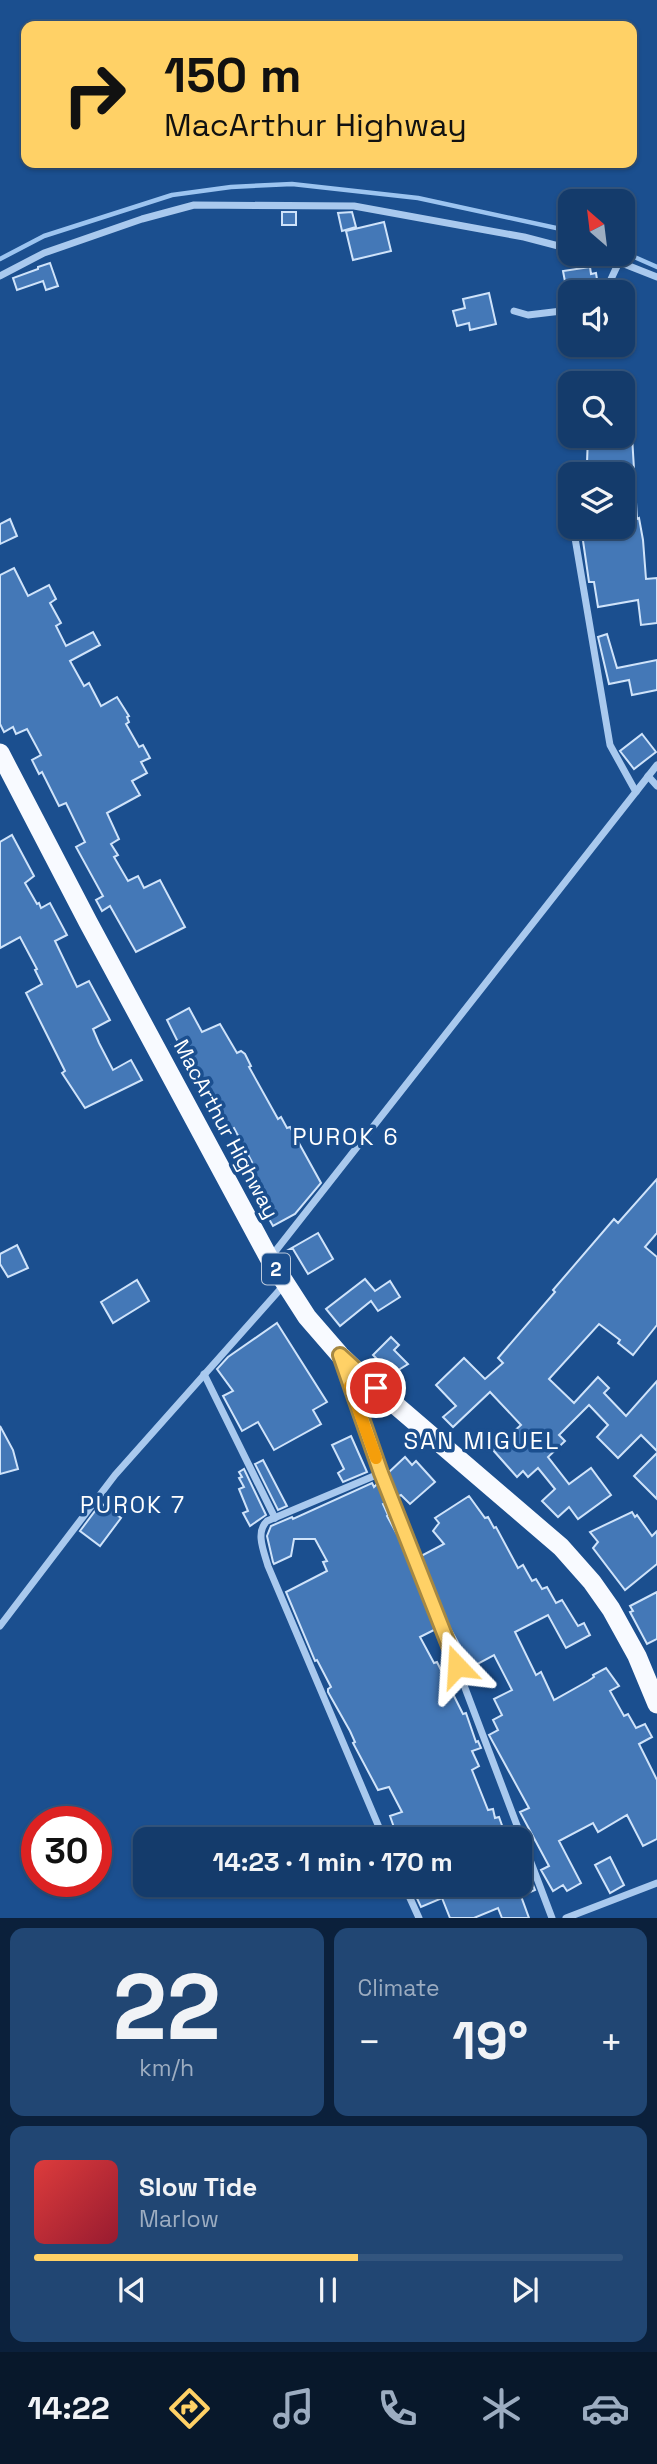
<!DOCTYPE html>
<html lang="en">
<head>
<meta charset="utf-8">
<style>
	:root { --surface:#143b6b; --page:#214673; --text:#f1f3f6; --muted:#9dadc1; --line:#33557e; --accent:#ffd166 }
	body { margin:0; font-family:"Space Grotesk",sans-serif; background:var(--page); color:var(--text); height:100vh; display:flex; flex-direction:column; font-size:26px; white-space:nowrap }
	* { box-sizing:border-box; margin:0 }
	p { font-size:23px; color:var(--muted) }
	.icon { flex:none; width:38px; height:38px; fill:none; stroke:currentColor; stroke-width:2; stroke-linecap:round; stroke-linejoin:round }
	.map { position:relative; height:1918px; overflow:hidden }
	.sheet { display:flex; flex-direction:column; gap:10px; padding:10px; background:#0b203b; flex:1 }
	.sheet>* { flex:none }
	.banner { position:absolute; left:21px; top:21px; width:616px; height:147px; border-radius:14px; box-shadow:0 2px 5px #0004,0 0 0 2px var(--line); background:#ffd166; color:#111; overflow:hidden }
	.needle { width:46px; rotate:332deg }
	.controls { position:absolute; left:558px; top:189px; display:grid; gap:14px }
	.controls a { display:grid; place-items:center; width:77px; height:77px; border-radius:14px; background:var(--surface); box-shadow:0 2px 5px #0004,0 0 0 2px var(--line); font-size:35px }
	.speed { position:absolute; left:21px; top:1806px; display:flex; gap:14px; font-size:35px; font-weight:700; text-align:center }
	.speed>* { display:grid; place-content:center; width:91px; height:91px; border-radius:50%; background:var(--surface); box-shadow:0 2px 5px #0004,0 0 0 2px var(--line); line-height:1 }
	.speed .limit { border:10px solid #d22; background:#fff; color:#111 }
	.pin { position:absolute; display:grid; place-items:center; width:60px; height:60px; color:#fff; margin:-30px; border:4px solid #fff; border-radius:50%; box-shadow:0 2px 7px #0007 }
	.me { position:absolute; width:77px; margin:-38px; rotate:340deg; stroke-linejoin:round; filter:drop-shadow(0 0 5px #0008) }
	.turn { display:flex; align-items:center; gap:24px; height:147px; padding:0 28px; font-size:32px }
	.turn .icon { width:91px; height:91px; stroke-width:2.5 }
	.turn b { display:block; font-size:49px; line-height:60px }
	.big { font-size:52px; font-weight:700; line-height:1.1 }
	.sheet .card { flex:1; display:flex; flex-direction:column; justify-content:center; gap:10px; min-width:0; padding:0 24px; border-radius:14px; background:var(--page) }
	.sheet .dial { align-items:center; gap:0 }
	.dial b { font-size:91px; line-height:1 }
	.song { display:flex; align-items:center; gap:21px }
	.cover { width:84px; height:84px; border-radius:10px; background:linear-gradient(135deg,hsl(0 70% 55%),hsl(350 70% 35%)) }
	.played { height:7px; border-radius:4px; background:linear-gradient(90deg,var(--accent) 55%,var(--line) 55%) }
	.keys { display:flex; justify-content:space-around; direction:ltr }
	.heat { display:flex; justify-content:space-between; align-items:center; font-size:38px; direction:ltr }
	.sheet .tiles { flex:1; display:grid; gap:10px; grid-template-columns:1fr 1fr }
	.card:last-child { grid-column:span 2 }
	.trip { position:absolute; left:133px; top:1827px; width:399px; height:70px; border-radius:14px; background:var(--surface); box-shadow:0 2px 5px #0004,0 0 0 2px var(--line); font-weight:700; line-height:70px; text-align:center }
	.menu { display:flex; height:112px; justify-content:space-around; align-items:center; background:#08182b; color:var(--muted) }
	.menu .icon { width:49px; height:49px }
	.menu .on { color:var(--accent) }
	.menu b { font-size:32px; color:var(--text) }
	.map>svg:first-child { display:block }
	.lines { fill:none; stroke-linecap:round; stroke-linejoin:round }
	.stream { stroke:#9cc4f0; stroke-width:4.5 }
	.building { fill:#4478b7; stroke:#cfe3fa; stroke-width:2 }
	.minor { stroke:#a9c9ee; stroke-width:7 }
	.trunk { stroke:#f8faff; stroke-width:19 }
	.route-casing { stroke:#a68842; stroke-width:18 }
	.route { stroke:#ffd166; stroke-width:12 }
	.slow { stroke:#f59e0b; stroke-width:12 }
	.labels { text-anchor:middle; stroke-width:7; stroke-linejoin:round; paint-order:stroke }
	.shield { fill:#1b4f8f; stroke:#bbcadd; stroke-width:2 }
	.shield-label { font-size:19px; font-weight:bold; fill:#fff }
	.street-label { font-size:21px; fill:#fff; stroke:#1b4f8f }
	.neighbourhood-label { font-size:23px; letter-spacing:2px; fill:#fff; stroke:#1b4f8f }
	.quarter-label { font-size:24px; letter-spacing:2px; fill:#fff; stroke:#1b4f8f }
</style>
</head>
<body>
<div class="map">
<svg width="657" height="1918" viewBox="0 0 657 1918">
	<rect width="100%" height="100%" fill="#1b4f8f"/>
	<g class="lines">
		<g class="stream">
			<path d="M623,252l34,15"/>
			<path d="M0,259l44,-23 128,-41 59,-8 61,-3 126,14 152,33"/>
		</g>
	</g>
	<g class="building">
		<rect x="282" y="212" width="14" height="13"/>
		<path d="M352,212l4,15 -14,4 -4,-18z"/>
		<path d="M384,222l7,29 -38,9 -7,-29z"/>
		<path d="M50,263l8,23 -12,4 -3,-9 -26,9 -4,-12 25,-9v-2z"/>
		<path d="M590,267l1,7 5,-1 3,19h-32l-4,-21z"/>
		<path d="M489,293l7,31 -26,6 -1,-7 -12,3 -4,-15 12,-3 -2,-9z"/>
		<path d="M588,436h44l5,83 2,-1 4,22 3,39 11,-1v45l-16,2 -3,-25 -40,7 -4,-25h-5l-8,-55h42v-53h-44v-10l8,-1z"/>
		<path d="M10,519l7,17 -17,8v-20z"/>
		<path d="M14,568l14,28 21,-11 7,14 -6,4 11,20 -5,3 10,20 27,-14 7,13 -30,16 14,25 5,-3 12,23 16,-9 12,19 -2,1 2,5 -3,2 13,23 4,-2 7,13 -9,4 6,11 -15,8 8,14 -33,18 12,26 -8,5 7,11 -4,2 14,24 10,-5 6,12 16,-8 25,47 -49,25 -26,-46 -8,5 -6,-11 7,-4 -27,-49 9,-5 -19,-39 -7,3 -17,-34 -3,2 -7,-14 9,-5 -14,-26 -11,5 -3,-7 -9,5 -4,-8v-149z"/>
		<path d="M607,634l10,34 40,-8v30l-25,5 -3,-15 -20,4 -11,-47z"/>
		<path d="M642,734l14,18 -22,17 -14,-18z"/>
		<path d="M12,835l22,41 -9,7 12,21 2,-1 2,5 9,-5 17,32 -12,6 22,46 12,-6 21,39 -17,9 6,14 14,27 18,-10 11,20 -57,28 -23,-35 3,-2 -39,-78 16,-9 -7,-14 2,-1 -17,-32 -20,11v-106z"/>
		<path d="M189,1008l13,24 18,-8 17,29 4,-2 4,3 6,12 -2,1 29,52 3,-2 6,11 3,-1 31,56 -26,31 -22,12 -21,-37 3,-2 -10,-21 7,-4 -18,-34 -4,2 -29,-49 -5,3 -24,-39 6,-3 -11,-22z"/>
		<path d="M657,1179v54l-12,14 12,10v68l-24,30 -15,-12 2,-3 -21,-16 -50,55 25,24 24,-26 11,11 -5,5 22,23 31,-35v70l-16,-16 -23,23 -21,-21 11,-12 -19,-20 -30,30 6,6 -17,16 21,27 22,-16 20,27 -33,24 -9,-12 -11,10 -16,-16 13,-12 -17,-21 -10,9 -5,-6 -6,6 -24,-27 28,-25 -31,-33 -37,35 -10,-10 13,-11 -20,-21 28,-27 21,21 18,-16 -5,-5 57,-66 -2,-2 61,-71 4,4z"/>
		<path d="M318,1233l15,26 -25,15 -15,-25h-3z"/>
		<path d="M17,1245l11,23 -20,9 -8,-13v-10z"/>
		<path d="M365,1279l10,12 15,-10 10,16 -22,14 -7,-10 -31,25 -14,-17z"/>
		<path d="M137,1280l12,21 -36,22 -12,-21z"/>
		<path d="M277,1323l50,79 -14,8 8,14 -47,26 -16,-28 -16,9 -19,-35 10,-5 -16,-22 11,-12z"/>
		<path d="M391,1337l8,8 -5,5 14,14 -16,10 -19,-19z"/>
		<path d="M0,1426l13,24 5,19 -18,5z"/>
		<path d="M351,1436l16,36 -24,10 -5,-9 6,-4 -12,-24z"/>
		<path d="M657,1453v46l-23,-23z"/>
		<path d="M405,1457l7,8 4,-4 19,21 -25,22 -9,-9 -4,2 -9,-24z"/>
		<path d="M263,1460l24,46 -9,4 -23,-46z"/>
		<path d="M244,1469l22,46 -16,11 -7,-13 5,-2 -9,-22 5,-2 -5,-9 3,-1 -3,-5z"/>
		<path d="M372,1483l2,4 4,-4 8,20 -3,1 5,11 -1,1 17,31 32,82 -16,8 14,26 3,-1 26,52 3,-1 10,29 2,-1 3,7 -9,3 7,15 -7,4 16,40 5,-1 2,9 4,-1 5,14 -18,5 2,3h-90l-8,-23 12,-4 -13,-25 -11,3 -25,-47 2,-1 -5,-11 -22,-39v-3l3,-2 -14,-27 -2,1 -29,-69 41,-21 -4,-9 4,-1 -12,-22h-21l-3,17 -17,8 -1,-2 -6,-26 4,-10 21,-9 1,2z"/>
		<path d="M469,1496l16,22 3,-1 6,11 2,-1 22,41 5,-3 9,16 4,-2 6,10 5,-2 9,16 6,-3 16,26 6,-3 6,12 -24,13 -18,-33 -33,17 21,43 5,-3 13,28 34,-19 6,-4 -1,-2 13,-7 13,18 -9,5 14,25 4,-2 8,14 9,-4 7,13 -13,7 18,36v59l-14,7 -16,-31 -29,17 -5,-9 -34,18 22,42 -14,8 -4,-6 -10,6 -12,-21 8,-4 -29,-54 9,-4 -40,-73 9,-5 -5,-10 9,-5 -8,-16 18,-9 -18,-35 -22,12 -25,-44 -26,-67 23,-12 -11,-13 6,-8 -4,-5z"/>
		<path d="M101,1503l20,15 -21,28 -20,-15z"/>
		<path d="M632,1512l3,5 2,-2 15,21 5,-5v33l-32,26 -32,-42 5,-6 -8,-10z"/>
		<path d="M657,1592v47l-10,5 -17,-32 3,-1 -3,-5z"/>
		<path d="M610,1857l14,28 -14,8 -15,-28z"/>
		<path d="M422,1885h111l2,5 -14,6 8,22h-27l-4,-10 -24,10h-24l-8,-20 -21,9 -6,-13 5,-2 -1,-3 4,-2z"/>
	</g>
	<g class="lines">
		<g class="minor">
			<path d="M588,254l31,8 38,15"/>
			<path d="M0,276l44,-23 98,-34 52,-14 160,1 170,31 46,12"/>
			<path d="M605,292l14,-30"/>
			<path d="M514,311l14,4 42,-5"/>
			<path d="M575,527v11l35,207 26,47"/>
			<path d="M648,776l9,10"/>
			<path d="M270,1258l387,-493"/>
			<path d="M344,1369l37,104 50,125 121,320"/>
			<path d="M204,1374l71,144"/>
			<path d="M381,1473l-114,48c-12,11 -3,31 1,45l116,273"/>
			<path d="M0,1626l115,-151 169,-190"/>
			<path d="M404,1885l15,33"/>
			<path d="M566,1918l91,-35"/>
		</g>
		<path class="trunk" d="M0,753l88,169 181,336 38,59 33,38 24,23 197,169 31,35 19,27 26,47 20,48"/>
	</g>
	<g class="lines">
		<g class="route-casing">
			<path id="route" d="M376,1388l-36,-33 41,118 76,193"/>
		</g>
		<use href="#route" class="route"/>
		<path class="slow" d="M350,1386l26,72"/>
	</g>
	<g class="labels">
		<rect class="shield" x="262" y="1253.5" width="28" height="31" rx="5"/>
		<g class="shield-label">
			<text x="276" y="1276">2</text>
		</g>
		<g class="street-label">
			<text transform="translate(226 1129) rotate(62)" y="7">MacArthur Highway</text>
		</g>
		<g class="neighbourhood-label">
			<text x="346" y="1145">PUROK 6</text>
			<text x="133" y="1513">PUROK 7</text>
		</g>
		<g class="quarter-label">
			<text x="482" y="1449">SAN MIGUEL</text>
		</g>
	</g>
</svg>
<div class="controls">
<a><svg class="needle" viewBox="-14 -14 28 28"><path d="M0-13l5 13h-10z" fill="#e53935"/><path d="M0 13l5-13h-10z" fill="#9dadc1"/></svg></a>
<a><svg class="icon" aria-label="sound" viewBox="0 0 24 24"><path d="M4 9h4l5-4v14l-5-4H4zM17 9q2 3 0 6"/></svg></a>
<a><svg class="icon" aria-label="search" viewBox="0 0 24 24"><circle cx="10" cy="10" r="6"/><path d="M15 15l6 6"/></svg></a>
<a><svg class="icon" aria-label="layers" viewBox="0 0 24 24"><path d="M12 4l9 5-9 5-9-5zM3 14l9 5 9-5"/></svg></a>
</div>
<div class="speed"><div class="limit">30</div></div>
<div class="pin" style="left:376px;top:1388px;background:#d93025"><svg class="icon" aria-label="arrive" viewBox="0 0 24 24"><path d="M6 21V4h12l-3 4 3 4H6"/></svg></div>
<svg class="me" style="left:457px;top:1666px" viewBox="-20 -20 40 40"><path d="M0-17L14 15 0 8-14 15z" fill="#ffd166" stroke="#fff" stroke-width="4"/></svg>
<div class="trip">14:23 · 1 min · 170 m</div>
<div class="banner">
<div class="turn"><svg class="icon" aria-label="right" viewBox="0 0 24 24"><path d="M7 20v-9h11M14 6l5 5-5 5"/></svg><div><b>150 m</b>MacArthur Highway</div></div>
</div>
</div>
<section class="sheet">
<div class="tiles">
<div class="card dial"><b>22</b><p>km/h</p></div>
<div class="card"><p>Climate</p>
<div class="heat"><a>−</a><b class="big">19°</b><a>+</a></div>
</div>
<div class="card">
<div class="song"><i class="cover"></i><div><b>Slow Tide</b><p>Marlow</p></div></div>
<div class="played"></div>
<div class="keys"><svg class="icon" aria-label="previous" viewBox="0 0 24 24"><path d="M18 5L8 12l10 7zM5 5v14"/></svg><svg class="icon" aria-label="pause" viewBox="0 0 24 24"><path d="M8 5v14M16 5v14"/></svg><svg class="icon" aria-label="next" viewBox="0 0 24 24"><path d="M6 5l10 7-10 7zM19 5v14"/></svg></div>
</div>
</div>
</section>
<nav class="menu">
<b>14:22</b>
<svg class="icon on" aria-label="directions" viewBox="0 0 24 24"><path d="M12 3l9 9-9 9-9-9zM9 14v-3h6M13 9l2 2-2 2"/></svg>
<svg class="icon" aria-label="music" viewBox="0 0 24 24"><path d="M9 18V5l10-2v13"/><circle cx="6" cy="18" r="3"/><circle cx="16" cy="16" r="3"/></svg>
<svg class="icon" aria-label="phone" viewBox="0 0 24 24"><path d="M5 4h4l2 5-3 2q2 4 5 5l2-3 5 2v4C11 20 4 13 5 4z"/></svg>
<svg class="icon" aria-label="climate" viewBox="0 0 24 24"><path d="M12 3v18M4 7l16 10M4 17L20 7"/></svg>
<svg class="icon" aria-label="car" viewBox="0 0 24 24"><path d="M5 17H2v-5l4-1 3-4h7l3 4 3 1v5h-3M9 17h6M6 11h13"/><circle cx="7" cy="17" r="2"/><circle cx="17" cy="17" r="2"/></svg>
</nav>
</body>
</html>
